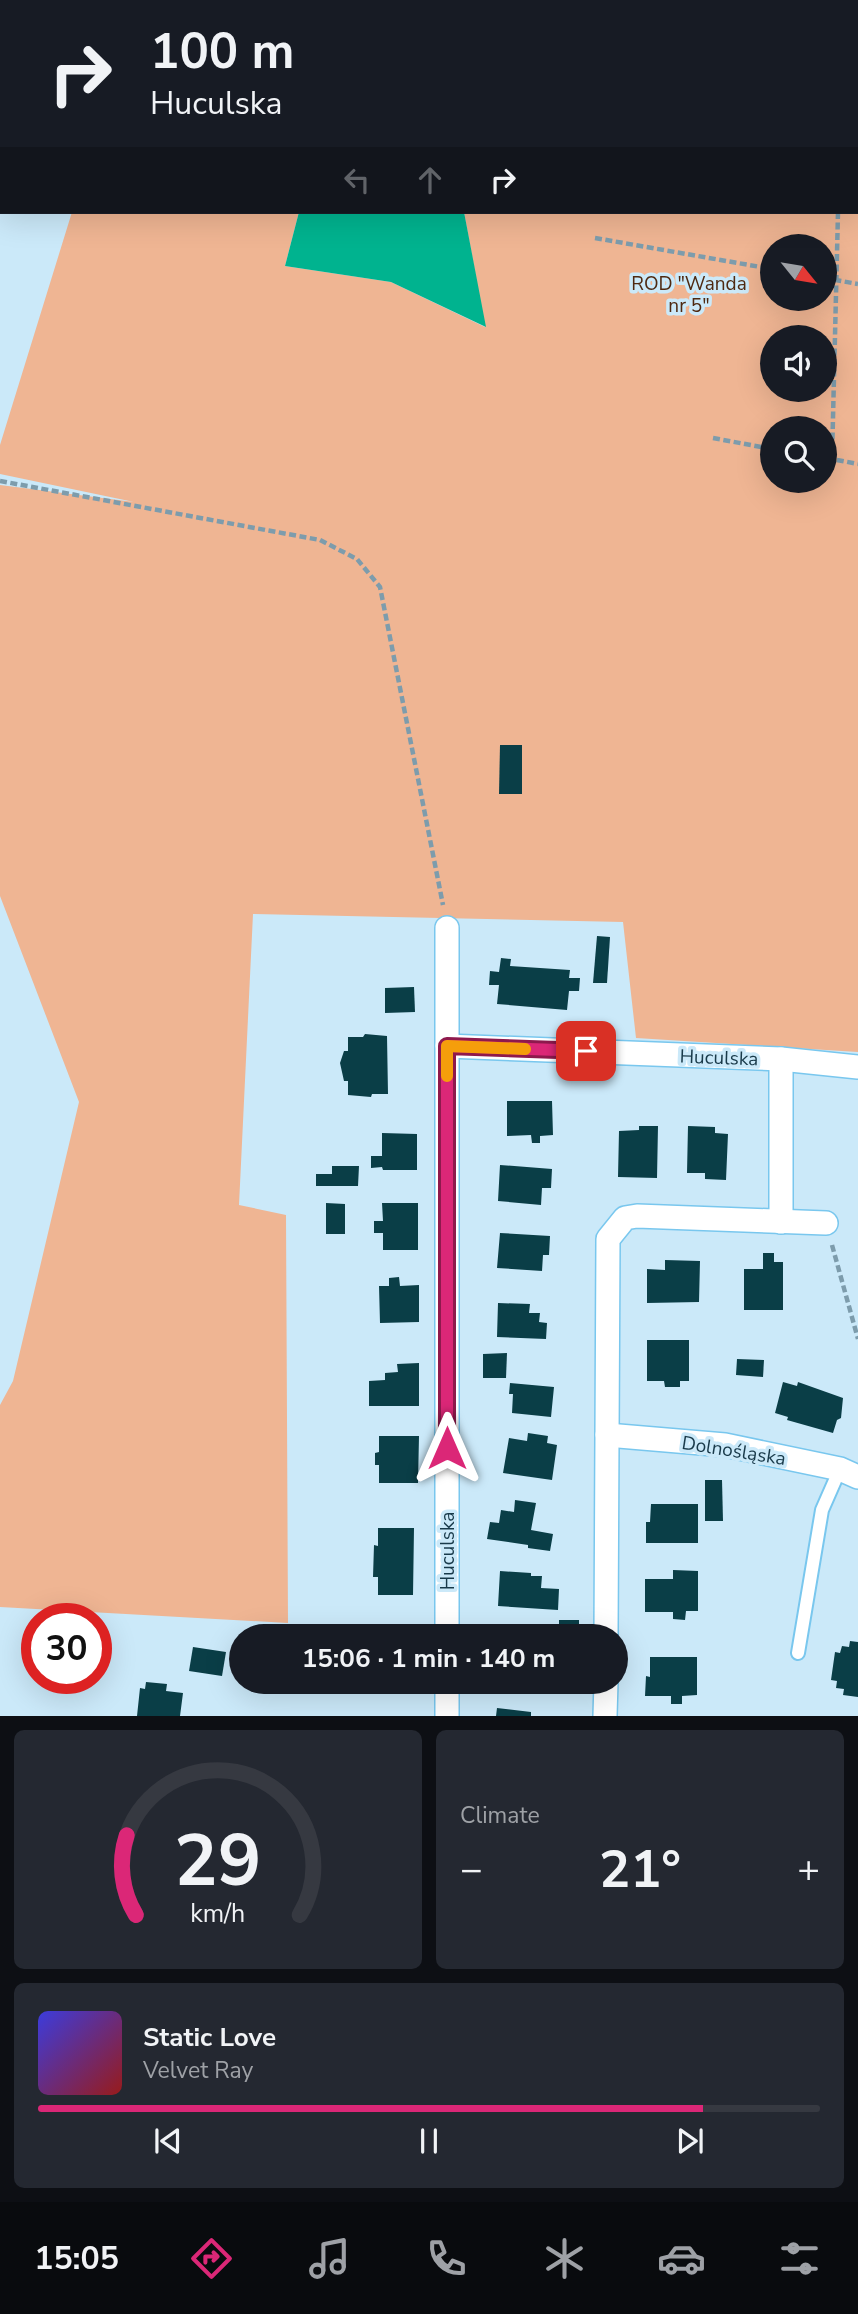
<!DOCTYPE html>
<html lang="en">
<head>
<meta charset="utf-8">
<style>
	:root { --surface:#171b24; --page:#242831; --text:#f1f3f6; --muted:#9ea1a6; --line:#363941; --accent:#db2777 }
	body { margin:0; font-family:"Nunito Sans",sans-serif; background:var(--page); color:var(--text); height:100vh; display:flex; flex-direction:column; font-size:26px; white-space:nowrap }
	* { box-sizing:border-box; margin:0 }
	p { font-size:23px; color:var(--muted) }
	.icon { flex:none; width:38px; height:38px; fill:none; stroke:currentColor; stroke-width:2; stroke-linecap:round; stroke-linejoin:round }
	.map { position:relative; height:1716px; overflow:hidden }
	.details { display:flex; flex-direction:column; gap:14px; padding:14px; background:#0d0f14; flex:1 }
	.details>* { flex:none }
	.hud { position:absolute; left:0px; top:0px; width:859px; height:214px; box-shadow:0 7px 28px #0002; background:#171b24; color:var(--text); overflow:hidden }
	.needle { width:46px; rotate:120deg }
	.buttons { position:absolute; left:760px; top:234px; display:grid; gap:14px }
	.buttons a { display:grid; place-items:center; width:77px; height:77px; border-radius:50%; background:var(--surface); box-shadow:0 7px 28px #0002; font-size:35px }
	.speed { position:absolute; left:21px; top:1603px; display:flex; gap:14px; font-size:35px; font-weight:700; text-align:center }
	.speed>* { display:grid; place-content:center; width:91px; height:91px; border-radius:50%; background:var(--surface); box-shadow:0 7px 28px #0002; line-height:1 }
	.speed .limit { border:10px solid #d22; background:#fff; color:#111 }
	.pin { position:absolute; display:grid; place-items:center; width:60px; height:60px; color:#fff; margin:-30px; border-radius:14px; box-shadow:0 4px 10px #0006 }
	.me { position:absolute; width:77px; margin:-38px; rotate:0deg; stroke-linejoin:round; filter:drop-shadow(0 0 5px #0008) }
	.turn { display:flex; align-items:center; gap:24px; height:147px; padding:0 35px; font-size:32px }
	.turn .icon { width:91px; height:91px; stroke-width:2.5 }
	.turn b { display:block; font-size:49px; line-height:60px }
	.lanes { display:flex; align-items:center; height:66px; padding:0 35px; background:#0003; justify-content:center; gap:35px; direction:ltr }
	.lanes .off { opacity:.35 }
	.big { font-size:52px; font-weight:700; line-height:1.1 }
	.details .card { flex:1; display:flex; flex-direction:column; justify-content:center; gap:10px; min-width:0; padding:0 24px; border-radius:10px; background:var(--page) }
	.details .dial { align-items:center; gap:0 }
	.dial svg { height:182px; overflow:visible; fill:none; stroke:var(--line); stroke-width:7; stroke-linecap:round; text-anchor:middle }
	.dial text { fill:var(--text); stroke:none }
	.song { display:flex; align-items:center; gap:21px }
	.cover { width:84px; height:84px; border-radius:10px; background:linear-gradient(135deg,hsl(240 70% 55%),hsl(0 70% 35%)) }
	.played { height:7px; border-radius:4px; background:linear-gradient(90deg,var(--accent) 85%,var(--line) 85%) }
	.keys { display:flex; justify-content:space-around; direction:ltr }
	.heat { display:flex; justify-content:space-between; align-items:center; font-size:38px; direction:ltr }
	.details .tiles { flex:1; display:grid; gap:14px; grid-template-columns:1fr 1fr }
	.card:last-child { grid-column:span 2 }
	.trip { position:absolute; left:229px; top:1624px; width:399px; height:70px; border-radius:35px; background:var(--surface); box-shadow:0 7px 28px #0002; font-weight:700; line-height:70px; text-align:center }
	.dock { display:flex; height:112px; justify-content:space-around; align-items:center; background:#090b0e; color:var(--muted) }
	.dock .icon { width:49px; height:49px }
	.dock .selected { color:var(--accent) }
	.dock b { font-size:32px; color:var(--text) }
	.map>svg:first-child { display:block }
	.green { fill:#efb593; fill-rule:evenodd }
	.water { fill:#00b38f }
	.building { fill:#0a3e47 }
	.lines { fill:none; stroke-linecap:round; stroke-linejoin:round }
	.service-casing { stroke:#79c7ee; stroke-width:16 }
	.minor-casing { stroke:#79c7ee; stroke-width:26 }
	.path { stroke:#7d9cac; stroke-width:4.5; stroke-dasharray:7 3.5; stroke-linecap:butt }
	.service { stroke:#fff; stroke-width:12 }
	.minor { stroke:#fff; stroke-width:23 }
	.route-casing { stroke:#8e194d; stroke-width:18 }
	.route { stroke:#db2777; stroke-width:12 }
	.slow { stroke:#f59e0b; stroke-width:12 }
	.labels { text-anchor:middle; stroke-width:7; stroke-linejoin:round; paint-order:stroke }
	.park-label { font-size:19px; fill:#4e2911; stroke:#cbe9f9 }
	.street-label { font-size:19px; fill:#193a4a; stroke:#cbe9f9 }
</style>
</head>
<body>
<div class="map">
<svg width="858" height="1716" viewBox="0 0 858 1716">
	<rect width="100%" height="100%" fill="#cbe9f9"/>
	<g class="green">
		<path d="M0,0h135l-133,2v14z"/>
		<path d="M858,54v998l-222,-14 -13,-116 -370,-8 -14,291 47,10 2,408 -288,-16v-202l13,-24 66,-279 -79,-206v-411l134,17 -134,-28v-29l72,-233h227l-14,54 106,16 94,45 -21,-115h394zM772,247h52v52h-52zM772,338h52v52h-52zM772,429h52v52h-52z"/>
	</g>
	<path class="water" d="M299,212h165l22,115 -95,-45 -106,-16z"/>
	<g class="building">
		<path d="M500,745h22v49h-23z"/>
		<path d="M597,936l13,1 -3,46h-14z"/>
		<path d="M501,958l10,1 -1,7 60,4 -1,8h11l-1,13h-10l-2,19 -70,-6 2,-19h-10l1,-14 9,1z"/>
		<path d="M414,987l1,25 -30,1v-25z"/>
		<path d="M365,1034l22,2 1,58h-16l-1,3 -23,-2v-14h-4l-4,-18 4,-12h4v-14h15z"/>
		<path d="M507,1101h45l1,34 -13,1v7h-8l-1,-8 -24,1z"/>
		<path d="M639,1126h19l-1,52 -39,-1 1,-46 20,-1z"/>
		<path d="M688,1126l27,1v6l13,1 -2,46 -21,-1v-6h-18z"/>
		<path d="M382,1133l35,1v36h-34l-1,-3 -11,1v-12h11z"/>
		<path d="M500,1165l52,4 -1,19h-9l-1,17 -43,-4z"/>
		<path d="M332,1166h27l-1,20h-42v-12h16z"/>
		<path d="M326,1203l19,1v30h-19z"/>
		<path d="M382,1203h36v47h-35v-17h-9v-12h9z"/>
		<path d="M500,1233l50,3 -1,19h-6l-1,16 -45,-3z"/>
		<path d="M763,1253h11v9h9v48h-39v-41h19z"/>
		<path d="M665,1260l35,1 -1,41 -52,1v-34l18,1z"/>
		<path d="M399,1277l1,9 19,-1v37l-39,1 -1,-37h10v-8z"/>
		<path d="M498,1303l32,1 -1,9h11l-1,9 8,1 -1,16 -49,-2z"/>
		<path d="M647,1340h42v41h-9v6h-15l-1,-6h-17z"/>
		<path d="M507,1353l-1,25h-23v-24z"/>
		<path d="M737,1359l27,1 -1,17 -27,-2z"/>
		<path d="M419,1363v43h-50v-25l16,-1v-7l13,-1 -1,-8z"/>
		<path d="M783,1382l14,4 1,-4 45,16 -2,20 -4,2 -4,13 -46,-13 1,-3 -13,-4z"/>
		<path d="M510,1383l44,4 -3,30 -39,-4 1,-19h-4z"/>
		<path d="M528,1433l20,3 -1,7 10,2 -5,35 -49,-7 6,-35 18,3z"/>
		<path d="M379,1436h40l-1,47h-39v-18h-4v-12l4,-1z"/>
		<path d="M705,1480h17l1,41h-18z"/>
		<path d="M515,1500l21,3 -5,27 22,4 -3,17 -22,-3v-3l-41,-6 3,-17 9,1 2,-13 13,2z"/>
		<path d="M651,1504h47v39h-52v-21h4z"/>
		<path d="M378,1528h36l-1,67h-35v-18h-5l1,-32 4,1z"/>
		<path d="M673,1570l25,1v40h-12l-1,9 -12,-1v-7h-28v-33h28z"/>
		<path d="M500,1571l31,2v3h11l-1,12 18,1 -1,21 -60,-4z"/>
		<rect x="559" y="1620" width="20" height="16"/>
		<path d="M850,1641l8,1v55l-15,-2 1,-6 -8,-1 1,-7 -6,-1 4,-28 5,1 2,-7 7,1z"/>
		<path d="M193,1647l33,5 -4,24 -33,-5z"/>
		<path d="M650,1657h47v38l-15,1v8h-11v-8h-26l1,-20 4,1z"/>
		<path d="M146,1682l21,2 -1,7 17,2 -3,23h-43l3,-28 5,1z"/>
		<path d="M497,1708l34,4v4h-35z"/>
	</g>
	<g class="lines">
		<g class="service-casing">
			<g id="service">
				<path d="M766,0v2"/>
				<path d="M684,2l2,-2"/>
				<path d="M798,1653l24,-143 18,-41"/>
			</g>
		</g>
		<g class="minor-casing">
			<g id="minor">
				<path d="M0,19l2,1"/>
				<path d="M447,1046l334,13 77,8"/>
				<path d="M781,1059v163"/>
				<path d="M607,1435l118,10 115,24 18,8"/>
				<path d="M447,1636v-708"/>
				<path d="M606,1636l2,-397 17,-21 12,-2 189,7"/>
				<path d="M447,1716v-34"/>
				<path d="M605,1716l1,-34"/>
			</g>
		</g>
		<g class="path">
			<path d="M838,212l-6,247 26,5"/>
			<path d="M595,238l177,31"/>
			<path d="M824,278l34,6"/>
			<path d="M713,438l59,11"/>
			<path d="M824,458l8,1"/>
			<path d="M0,481l320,59 37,19 23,28 63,318"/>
			<path d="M832,1245l26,94"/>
		</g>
		<use href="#service" class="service"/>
		<use href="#minor" class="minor"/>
	</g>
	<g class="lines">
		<g class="route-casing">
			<path id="route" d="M447,1448v-402l139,5"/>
		</g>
		<use href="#route" class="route"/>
		<path class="slow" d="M447,1076v-30l78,3"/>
	</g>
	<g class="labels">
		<g class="park-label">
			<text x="689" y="290">ROD "Wanda<tspan x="689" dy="22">nr 5"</tspan></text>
		</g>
		<g class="street-label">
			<text transform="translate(719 1057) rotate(2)" y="7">Huculska</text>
			<text transform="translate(734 1450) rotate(9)" y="7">Dolnośląska</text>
			<text transform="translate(447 1551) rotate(-90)" y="7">Huculska</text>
		</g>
	</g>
</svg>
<div class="buttons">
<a><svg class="needle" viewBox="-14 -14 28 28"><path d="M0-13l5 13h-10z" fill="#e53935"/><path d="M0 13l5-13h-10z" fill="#9ea1a6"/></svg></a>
<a><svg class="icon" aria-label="sound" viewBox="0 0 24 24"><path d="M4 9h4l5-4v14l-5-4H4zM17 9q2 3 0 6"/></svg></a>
<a><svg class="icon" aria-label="search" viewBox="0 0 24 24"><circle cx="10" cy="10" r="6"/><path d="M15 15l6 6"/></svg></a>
</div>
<div class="speed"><div class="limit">30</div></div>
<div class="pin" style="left:586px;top:1051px;background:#d93025"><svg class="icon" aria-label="arrive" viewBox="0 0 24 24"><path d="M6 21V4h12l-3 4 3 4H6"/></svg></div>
<svg class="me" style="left:447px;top:1448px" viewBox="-20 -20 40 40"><path d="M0-17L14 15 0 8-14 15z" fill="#db2777" stroke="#fff" stroke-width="4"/></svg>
<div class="trip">15:06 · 1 min · 140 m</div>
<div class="hud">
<div class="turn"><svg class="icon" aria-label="right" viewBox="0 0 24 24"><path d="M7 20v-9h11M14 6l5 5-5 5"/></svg><div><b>100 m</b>Huculska</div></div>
<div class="lanes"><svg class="icon off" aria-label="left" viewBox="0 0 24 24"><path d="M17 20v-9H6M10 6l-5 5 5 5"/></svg><svg class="icon off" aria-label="ahead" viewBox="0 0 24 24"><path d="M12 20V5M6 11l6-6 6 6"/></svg><svg class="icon" aria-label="right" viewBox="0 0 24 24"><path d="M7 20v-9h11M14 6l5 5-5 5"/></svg></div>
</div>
</div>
<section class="details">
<div class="tiles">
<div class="card dial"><svg viewBox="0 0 100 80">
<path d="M14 69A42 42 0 1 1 86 69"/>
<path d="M14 69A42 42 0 0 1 10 34" stroke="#db2777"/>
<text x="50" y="56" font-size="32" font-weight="700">29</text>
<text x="50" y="72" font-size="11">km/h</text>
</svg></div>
<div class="card"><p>Climate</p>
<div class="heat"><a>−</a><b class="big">21°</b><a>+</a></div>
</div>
<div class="card">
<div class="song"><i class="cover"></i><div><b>Static Love</b><p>Velvet Ray</p></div></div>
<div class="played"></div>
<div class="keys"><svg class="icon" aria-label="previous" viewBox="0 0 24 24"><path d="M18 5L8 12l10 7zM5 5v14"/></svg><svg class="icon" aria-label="pause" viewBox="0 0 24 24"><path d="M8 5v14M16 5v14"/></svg><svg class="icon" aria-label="next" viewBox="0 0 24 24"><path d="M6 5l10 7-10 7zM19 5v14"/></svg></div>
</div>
</div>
</section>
<nav class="dock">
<b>15:05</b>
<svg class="icon selected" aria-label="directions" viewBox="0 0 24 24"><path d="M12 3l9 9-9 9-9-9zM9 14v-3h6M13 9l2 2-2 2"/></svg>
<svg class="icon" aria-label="music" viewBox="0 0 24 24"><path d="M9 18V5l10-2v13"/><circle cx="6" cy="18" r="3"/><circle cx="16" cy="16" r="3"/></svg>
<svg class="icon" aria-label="phone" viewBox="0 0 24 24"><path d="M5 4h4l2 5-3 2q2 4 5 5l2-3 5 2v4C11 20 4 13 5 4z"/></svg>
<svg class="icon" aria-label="climate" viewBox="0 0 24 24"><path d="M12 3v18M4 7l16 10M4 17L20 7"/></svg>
<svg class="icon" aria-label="car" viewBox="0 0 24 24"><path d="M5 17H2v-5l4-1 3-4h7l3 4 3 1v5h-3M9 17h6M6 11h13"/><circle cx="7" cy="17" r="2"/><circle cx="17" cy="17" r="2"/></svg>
<svg class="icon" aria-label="filters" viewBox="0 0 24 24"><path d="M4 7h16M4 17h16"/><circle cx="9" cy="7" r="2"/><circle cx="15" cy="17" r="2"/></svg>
</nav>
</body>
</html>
